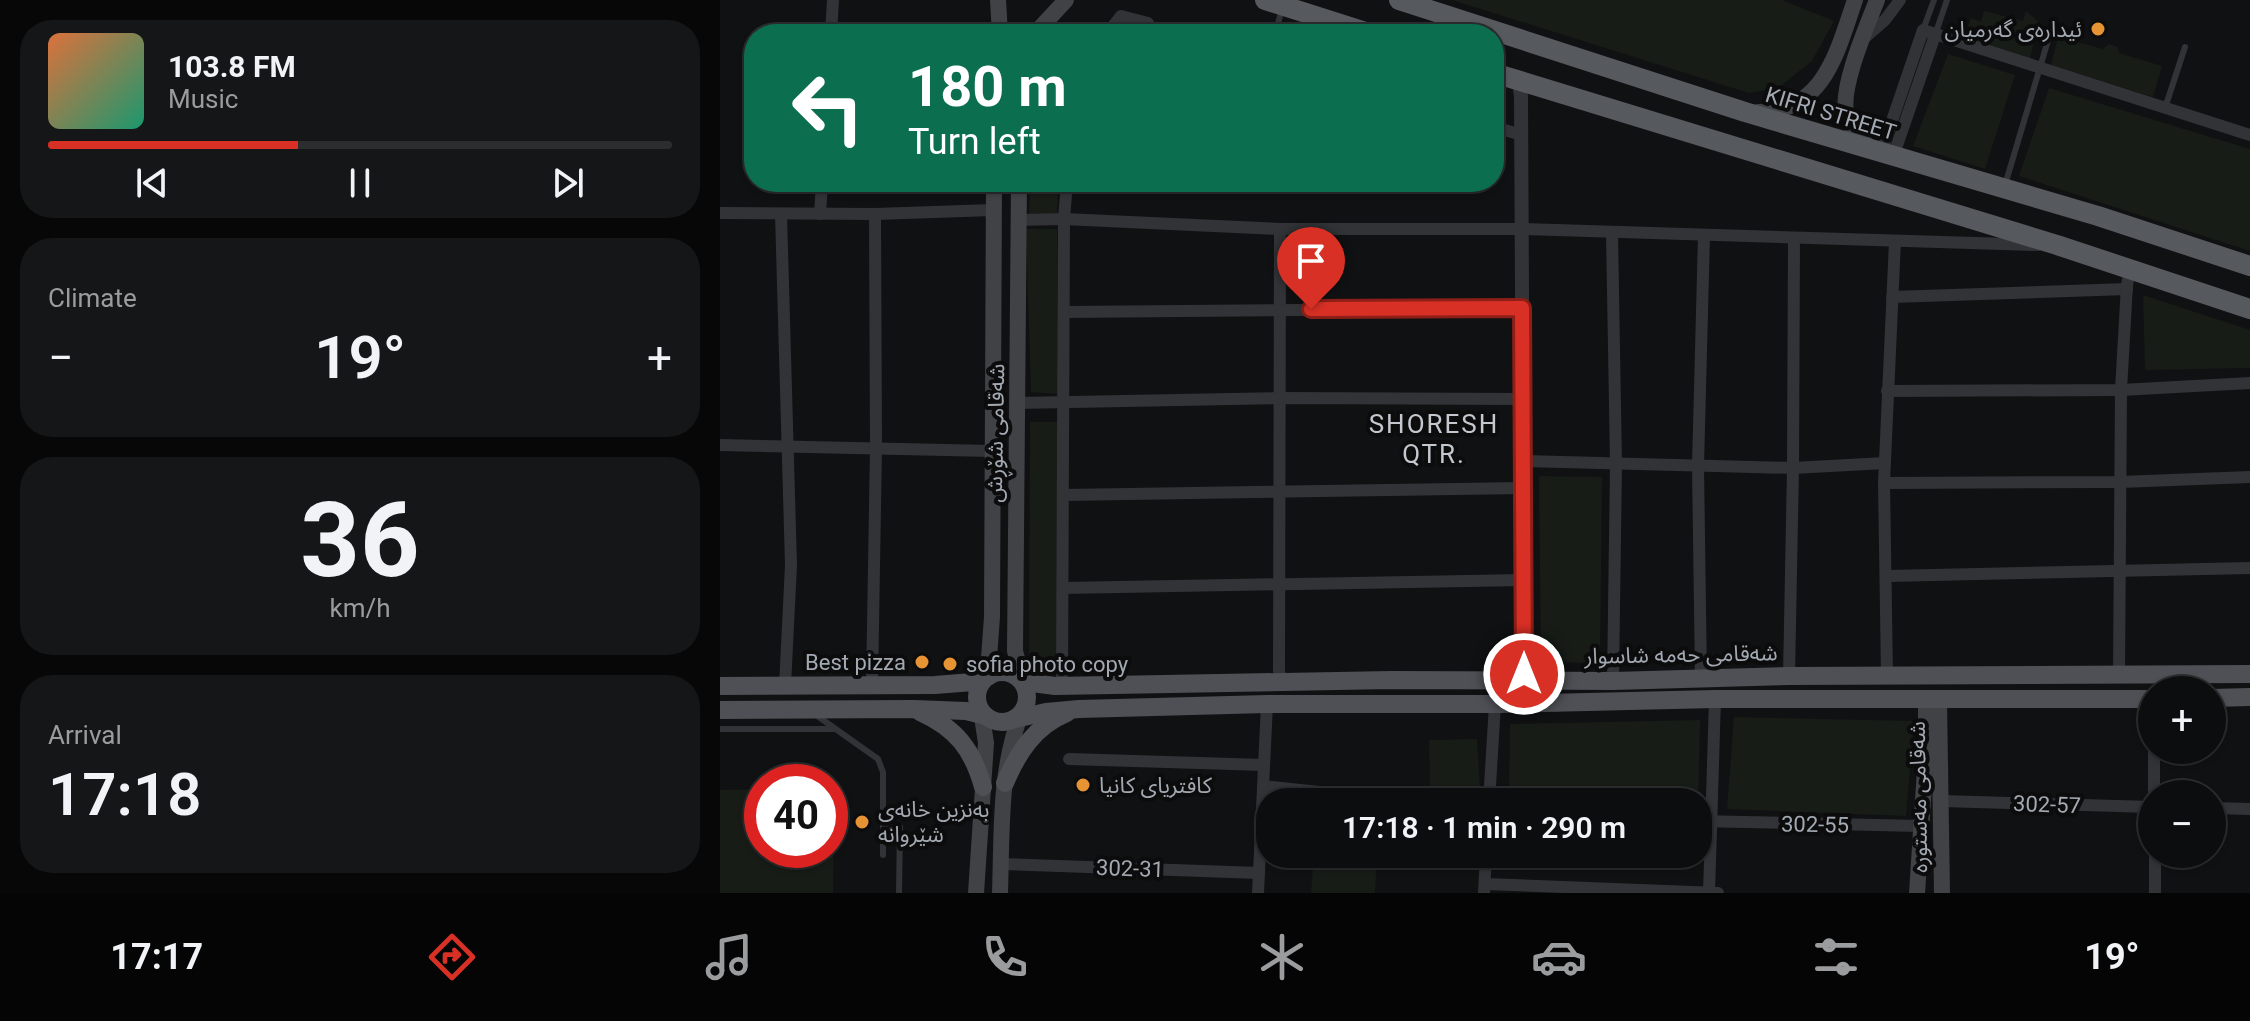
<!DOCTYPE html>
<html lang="en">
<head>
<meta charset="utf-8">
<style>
	:root { --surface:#0c0d0e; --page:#151617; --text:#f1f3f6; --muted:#9a9c9e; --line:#2c2d2e; --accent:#d93025 }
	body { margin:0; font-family:Roboto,"Noto Sans Arabic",sans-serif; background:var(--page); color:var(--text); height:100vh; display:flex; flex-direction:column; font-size:30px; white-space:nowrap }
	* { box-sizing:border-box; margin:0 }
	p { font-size:26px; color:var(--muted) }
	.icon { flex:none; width:44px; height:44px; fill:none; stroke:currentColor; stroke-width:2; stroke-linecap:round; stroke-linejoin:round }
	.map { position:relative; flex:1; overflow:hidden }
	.sheet { display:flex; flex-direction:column; gap:20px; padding:20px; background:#070708; width:720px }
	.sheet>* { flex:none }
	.top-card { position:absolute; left:24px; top:24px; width:760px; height:168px; border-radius:32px; box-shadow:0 2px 6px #0004,0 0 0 2px var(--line); background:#0b6e4f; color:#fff; overflow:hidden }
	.tools { position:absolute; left:1418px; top:676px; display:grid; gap:16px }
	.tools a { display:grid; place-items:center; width:88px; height:88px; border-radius:50%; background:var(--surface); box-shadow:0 2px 6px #0004,0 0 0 2px var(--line); font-size:40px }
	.speed { position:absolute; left:24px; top:764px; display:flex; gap:16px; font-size:40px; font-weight:700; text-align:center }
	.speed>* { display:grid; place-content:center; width:104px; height:104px; border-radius:50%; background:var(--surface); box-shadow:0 2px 6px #0004,0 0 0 2px var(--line); line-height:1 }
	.speed .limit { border:12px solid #d22; background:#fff; color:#111 }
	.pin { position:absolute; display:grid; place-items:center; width:68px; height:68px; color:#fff; margin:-82px -34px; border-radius:50% 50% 50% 0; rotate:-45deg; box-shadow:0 0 8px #0007 }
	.pin .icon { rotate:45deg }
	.me { position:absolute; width:88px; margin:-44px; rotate:0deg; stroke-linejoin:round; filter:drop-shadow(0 0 6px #0008) }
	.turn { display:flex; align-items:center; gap:28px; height:168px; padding:0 32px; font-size:36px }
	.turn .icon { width:104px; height:104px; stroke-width:2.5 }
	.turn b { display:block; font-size:56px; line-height:68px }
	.big { font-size:60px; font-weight:600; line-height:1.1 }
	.sheet .card { flex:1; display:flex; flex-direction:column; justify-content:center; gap:12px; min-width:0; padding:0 28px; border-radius:32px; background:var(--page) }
	.sheet .dial { align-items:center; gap:0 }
	.dial b { font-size:104px; line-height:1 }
	.song { display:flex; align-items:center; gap:24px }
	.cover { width:96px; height:96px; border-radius:12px; background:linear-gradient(135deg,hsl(20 70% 55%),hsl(160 70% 35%)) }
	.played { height:8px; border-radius:4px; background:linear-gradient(90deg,var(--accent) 40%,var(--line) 40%) }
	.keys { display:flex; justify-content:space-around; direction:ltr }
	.heat { display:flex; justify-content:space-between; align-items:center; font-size:44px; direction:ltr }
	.trip { position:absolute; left:536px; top:788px; width:456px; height:80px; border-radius:32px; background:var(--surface); box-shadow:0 2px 6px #0004,0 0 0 2px var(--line); font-weight:600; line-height:80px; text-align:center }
	.tab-bar { display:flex; height:128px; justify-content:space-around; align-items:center; background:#050506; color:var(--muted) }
	.tab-bar .icon { width:56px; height:56px }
	.tab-bar .current { color:var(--accent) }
	.tab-bar b { font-size:36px; color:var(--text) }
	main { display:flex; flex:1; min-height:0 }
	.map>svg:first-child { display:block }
	.green { fill:#171c17 }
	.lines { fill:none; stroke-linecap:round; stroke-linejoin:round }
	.service { stroke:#323337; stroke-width:6 }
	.minor { stroke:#323337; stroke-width:12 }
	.tertiary { stroke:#323337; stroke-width:14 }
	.secondary { stroke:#404246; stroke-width:16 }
	.primary { stroke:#4e5055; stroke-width:18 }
	.trunk { stroke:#56595e; stroke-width:20 }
	.route-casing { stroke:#8d1f18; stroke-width:20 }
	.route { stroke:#d93025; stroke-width:14 }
	.poi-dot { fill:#e69334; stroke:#0c0c0d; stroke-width:3 }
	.labels { text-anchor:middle; stroke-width:8; stroke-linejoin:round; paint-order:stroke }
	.poi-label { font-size:22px; fill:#a3a9b2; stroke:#0c0c0d; text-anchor:start }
	.street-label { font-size:22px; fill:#a3a9b2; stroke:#0c0c0d }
	.quarter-label { font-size:26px; letter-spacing:2px; fill:#c3c7ce; stroke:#0c0c0d }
</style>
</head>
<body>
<main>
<section class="sheet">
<div class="card">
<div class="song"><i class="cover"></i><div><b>103.8 FM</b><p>Music</p></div></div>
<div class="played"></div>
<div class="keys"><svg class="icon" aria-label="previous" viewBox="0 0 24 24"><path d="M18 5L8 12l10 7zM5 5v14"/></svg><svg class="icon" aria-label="pause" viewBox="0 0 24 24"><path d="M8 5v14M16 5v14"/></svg><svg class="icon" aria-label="next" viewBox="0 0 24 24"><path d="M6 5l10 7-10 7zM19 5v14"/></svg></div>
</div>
<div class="card"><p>Climate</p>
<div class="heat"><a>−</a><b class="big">19°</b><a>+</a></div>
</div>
<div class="card dial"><b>36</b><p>km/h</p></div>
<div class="card"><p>Arrival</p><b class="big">17:18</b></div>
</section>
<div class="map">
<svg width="1530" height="893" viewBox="0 0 1530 893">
	<rect width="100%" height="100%" fill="#101112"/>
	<g class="green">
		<path d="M732,0h330l52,21 -22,40 -34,27 -29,5z"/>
		<path d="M1264,11l39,10 3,-10 13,11 -9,36 -66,-21 7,-19 10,4z"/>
		<path d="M1338,37l45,12 6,-5 9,3 1,6 43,13 -9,31 -102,-32z"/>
		<path d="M1228,54l67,21 -30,94 -72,-23z"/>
		<path d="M1329,88l201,61v102l-231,-75z"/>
		<path d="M310,182h28l-1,31 -28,1z"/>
		<path d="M306,229h31l1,165 -27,-2z"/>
		<path d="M1423,295l107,35v38l-105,2z"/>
		<path d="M310,422h28v243h-29z"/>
		<path d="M819,476l63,1 -2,186 -59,-1z"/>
		<path d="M1014,717l180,4 -8,95 -179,-7z"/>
		<path d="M980,720l-2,82 -189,-4 1,-74z"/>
		<path d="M757,739l3,47h-50l-1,-46z"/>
		<path d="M110,787h4l-1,106h-113v-103l42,-1v61h68z"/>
		<path d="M594,854h63l-2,39h-64z"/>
	</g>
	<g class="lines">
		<g class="service">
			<path d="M1203,30l11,-30"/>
			<path d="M555,34l7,-25"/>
			<path d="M1215,35l12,-35"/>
			<path d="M1445,108l20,-61"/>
			<path d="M1285,185l44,-148"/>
			<path d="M96,715l62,44 5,13v83"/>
			<path d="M0,729h114"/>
			<path d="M163,827h17l-1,66"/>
		</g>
		<g class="minor">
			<path d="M111,34l2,-34"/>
			<path d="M387,34l14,-18 27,7"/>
			<path d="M1142,40l23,-20 15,-20"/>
			<path d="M774,127l28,8"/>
			<path d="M1161,153l42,-123 327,105"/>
			<path d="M1173,157l42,-122"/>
			<path d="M0,213l155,1 118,-4"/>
			<path d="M61,214l10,351 -6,121"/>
			<path d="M100,214l2,-32"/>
			<path d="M298,220l46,-1 216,10h242l516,16"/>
			<path d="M560,229l-1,442 3,11"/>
			<path d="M892,233l4,231 -3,217"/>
			<path d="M1172,297l235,-8"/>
			<path d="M344,312l458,-4"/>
			<path d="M1167,391l234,-1 129,-7"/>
			<path d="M297,403l264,-5 242,1"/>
			<path d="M0,445l272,6"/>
			<path d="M803,461l270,7 92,-5"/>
			<path d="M1164,483l236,-1 130,-5"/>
			<path d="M344,495l459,-7"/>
			<path d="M1167,576l363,-8"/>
			<path d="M343,588l461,-8"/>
			<path d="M1167,675l-3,-192 11,-242"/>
			<path d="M1399,675l2,-285 6,-105 3,-16"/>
			<path d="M1069,676l4,-208 1,-230"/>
			<path d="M981,679l-3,-213 6,-231"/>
			<path d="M152,685l4,-238 -1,-233"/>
			<path d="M342,686l2,-467 3,-37"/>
			<path d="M1434,750v44"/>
			<path d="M349,759l195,6"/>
			<path d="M543,786l151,16"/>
			<path d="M1222,801l210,6"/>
			<path d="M769,802l6,-98"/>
			<path d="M1492,808l38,1"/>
			<path d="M978,821l222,5"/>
			<path d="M1435,854v39"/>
			<path d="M281,864l258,9"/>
			<path d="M765,884l233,9"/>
			<path d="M538,893l9,-189"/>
			<path d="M764,893l2,-39"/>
			<path d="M989,893l6,-194"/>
		</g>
		<path class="tertiary" d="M799,80l2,17 3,584"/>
		<g class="secondary">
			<path d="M278,0l2,34"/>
			<path d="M319,34l2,-7 25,-27"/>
			<path d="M1038,112c66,0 79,-60 97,-112"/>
			<path d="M1150,149c-9,-11 -22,-23 -24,-37 -5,-27 21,-86 31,-112"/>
			<path d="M299,182l-4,469 9,33"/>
			<path d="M263,681l6,-23 3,-41 2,-435"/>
			<path d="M1219,700l3,193"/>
			<path d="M256,893l10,-150 -5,-33"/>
			<path d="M280,893c2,-59 -1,-124 21,-179"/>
			<path d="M1197,893l9,-139v-53"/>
		</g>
		<g class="primary">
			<circle cx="282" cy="697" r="25"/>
			<path d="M299,678l13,5 23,3 336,-6 222,1 176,-5 461,-2"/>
			<path d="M0,686l215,-1 38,-3 16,-6"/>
			<path d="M1492,698l38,-1"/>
			<path d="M0,710l194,-1 52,2 20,5"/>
			<path d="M200,712c36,16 53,38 63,75"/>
			<path d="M295,719l31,-7 33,-3 188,-5h232l216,-5h437"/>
			<path d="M285,783c13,-31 30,-57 62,-70"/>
		</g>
		<g class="trunk">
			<path d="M545,0l107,34"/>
			<path d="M679,0l346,112 353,104 152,50"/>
			<path d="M774,73l563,172 193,64"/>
		</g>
	</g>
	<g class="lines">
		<g class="route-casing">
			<path id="route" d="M591,309l211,-1 2,366"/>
		</g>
		<use href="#route" class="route"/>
	</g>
	<g class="poi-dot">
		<circle cx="1378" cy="29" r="8"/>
		<circle cx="202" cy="662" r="8"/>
		<circle cx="230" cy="664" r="8"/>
		<circle cx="363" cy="785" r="8"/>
		<circle cx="142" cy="822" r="8"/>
	</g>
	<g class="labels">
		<g class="poi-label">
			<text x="1362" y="37" text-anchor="end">ئیدارەی گەرمیان</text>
			<text x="186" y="670" text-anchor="end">Best pizza</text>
			<text x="246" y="672">sofia photo copy</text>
			<text x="379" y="793">کافتریای کانیا</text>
			<text x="158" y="817">بەنزین خانەی<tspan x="158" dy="25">شێروانە</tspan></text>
		</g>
		<g class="street-label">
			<text transform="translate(1111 113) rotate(17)" y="8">KIFRI STREET</text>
			<text transform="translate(275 433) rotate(-89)" y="8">شەقامی شۆڕش</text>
			<text transform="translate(961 654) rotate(-1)" y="8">شەقامی حەمە شاسوار</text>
			<text transform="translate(1198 797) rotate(-91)" y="8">شەقامی مەستورە</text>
			<text transform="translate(1327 804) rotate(2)" y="8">302-57</text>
			<text transform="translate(1095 824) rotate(1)" y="8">302-55</text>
			<text transform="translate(410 868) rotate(2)" y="8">302-31</text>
		</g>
		<g class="quarter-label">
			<text x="714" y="433">SHORESH<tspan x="714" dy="30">QTR.</tspan></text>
		</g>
	</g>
</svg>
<div class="tools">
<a>+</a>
<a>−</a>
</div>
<div class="speed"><div class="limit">40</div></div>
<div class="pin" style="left:591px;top:309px;background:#d93025"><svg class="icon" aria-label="arrive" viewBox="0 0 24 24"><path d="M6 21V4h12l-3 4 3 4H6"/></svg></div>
<svg class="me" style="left:804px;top:674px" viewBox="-20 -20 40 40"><circle r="17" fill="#d93025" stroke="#fff" stroke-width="3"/><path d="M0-11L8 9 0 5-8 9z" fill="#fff"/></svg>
<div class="trip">17:18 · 1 min · 290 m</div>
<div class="top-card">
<div class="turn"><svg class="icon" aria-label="left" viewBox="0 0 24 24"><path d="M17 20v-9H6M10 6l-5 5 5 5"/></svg><div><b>180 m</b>Turn left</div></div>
</div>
</div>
</main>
<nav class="tab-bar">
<b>17:17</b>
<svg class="icon current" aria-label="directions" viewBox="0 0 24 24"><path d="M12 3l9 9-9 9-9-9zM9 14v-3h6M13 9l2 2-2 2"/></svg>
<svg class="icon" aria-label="music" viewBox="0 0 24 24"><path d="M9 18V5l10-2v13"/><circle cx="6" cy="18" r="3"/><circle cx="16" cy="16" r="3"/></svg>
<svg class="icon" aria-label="phone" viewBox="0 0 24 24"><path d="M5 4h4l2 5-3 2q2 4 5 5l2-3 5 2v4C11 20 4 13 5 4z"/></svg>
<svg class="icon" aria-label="climate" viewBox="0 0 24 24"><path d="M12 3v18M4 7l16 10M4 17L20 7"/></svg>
<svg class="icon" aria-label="car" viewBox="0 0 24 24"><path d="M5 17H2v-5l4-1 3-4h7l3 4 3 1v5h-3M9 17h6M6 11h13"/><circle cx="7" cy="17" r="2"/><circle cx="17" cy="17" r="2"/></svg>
<svg class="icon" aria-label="filters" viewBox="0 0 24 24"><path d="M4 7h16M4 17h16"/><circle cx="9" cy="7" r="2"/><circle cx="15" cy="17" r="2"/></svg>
<b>19°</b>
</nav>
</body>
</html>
